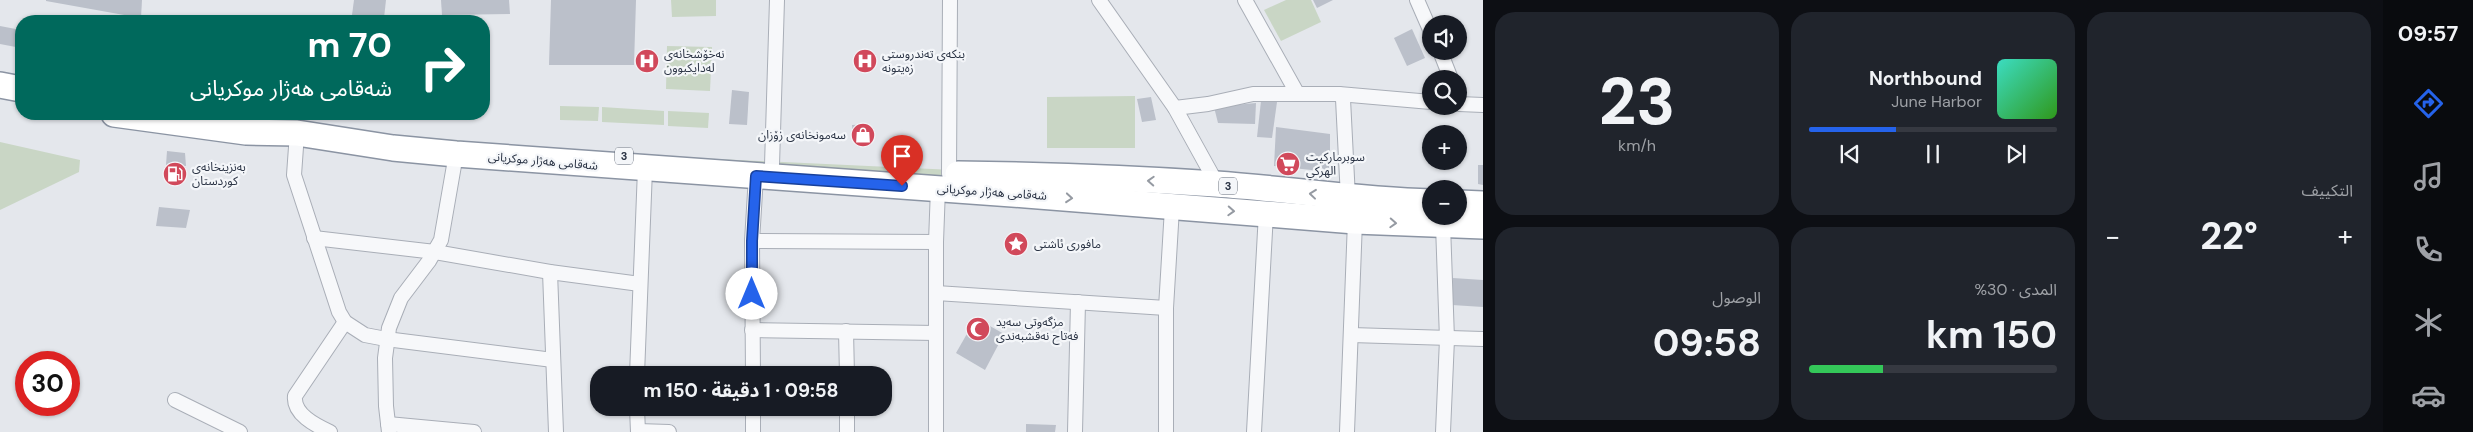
<!DOCTYPE html>
<html lang="ar">
<head>
<meta charset="utf-8">
<style>
	:root { --surface:#171b24; --page:#20242c; --text:#f1f3f6; --muted:#9ea1a6; --line:#363941; --accent:#2563eb }
	body { margin:0; font-family:"DM Sans","Noto Sans Arabic",sans-serif; background:var(--page); color:var(--text); direction:rtl; height:100vh; display:flex; flex-direction:column; font-size:19px; white-space:nowrap }
	* { box-sizing:border-box; margin:0 }
	p { font-size:16px; color:var(--muted) }
	.icon { flex:none; width:28px; height:28px; fill:none; stroke:currentColor; stroke-width:2; stroke-linecap:round; stroke-linejoin:round }
	.map { position:relative; flex:1; overflow:hidden; direction:ltr }
	.panel { display:flex; flex-direction:column; gap:12px; padding:12px; background:#0d0f14; width:900px }
	.panel>* { flex:none }
	.guide { position:absolute; left:15px; top:15px; width:475px; height:105px; border-radius:20px; box-shadow:0 1px 4px #0004; direction:rtl; background:#00695c; color:#fff; overflow:hidden }
	.fabs { position:absolute; left:1422px; top:15px; display:grid; gap:10px }
	.fabs a { display:grid; place-items:center; width:45px; height:45px; border-radius:50%; background:var(--surface); box-shadow:0 1px 4px #0004; font-size:25px }
	.speed { position:absolute; left:15px; top:351px; display:flex; gap:10px; font-size:25px; font-weight:700; text-align:center }
	.speed>* { display:grid; place-content:center; width:65px; height:65px; border-radius:50%; background:var(--surface); box-shadow:0 1px 4px #0004; line-height:1 }
	.speed .limit { border:8px solid #d22; background:#fff; color:#111 }
	.pin { position:absolute; display:grid; place-items:center; width:42px; height:42px; color:#fff; margin:-51px -21px; border-radius:50% 50% 50% 0; rotate:-45deg; box-shadow:0 0 5px #0007 }
	.pin .icon { rotate:45deg }
	.me { position:absolute; width:55px; margin:-28px; rotate:0deg; stroke-linejoin:round; filter:drop-shadow(0 0 4px #0008) }
	.turn { display:flex; align-items:center; gap:18px; height:105px; padding:0 15px; font-size:22px }
	.turn .icon { width:65px; height:65px; stroke-width:2.5 }
	.turn b { display:block; font-size:35px; line-height:42px }
	.big { font-size:38px; font-weight:700; line-height:1.1 }
	.panel .card { flex:1; display:flex; flex-direction:column; justify-content:center; gap:8px; min-width:0; padding:0 18px; border-radius:20px; background:var(--page) }
	.panel .dial { align-items:center; gap:0 }
	.dial b { font-size:65px; line-height:1 }
	.song { display:flex; align-items:center; gap:15px }
	.cover { width:60px; height:60px; border-radius:8px; background:linear-gradient(135deg,hsl(170 70% 55%),hsl(110 70% 35%)) }
	.played { height:5px; border-radius:2px; background:linear-gradient(90deg,var(--accent) 35%,var(--line) 35%) }
	.keys { display:flex; justify-content:space-around; direction:ltr }
	.heat { display:flex; justify-content:space-between; align-items:center; font-size:28px; direction:ltr }
	.charge { height:8px; border-radius:4px; background:linear-gradient(90deg,#34c759 30%,var(--line) 0) }
	.panel .tiles { flex:1; display:grid; gap:12px; grid-template-columns:repeat(3,1fr) }
	.card:first-child { grid-row:span 2 }
	.trip { position:absolute; left:590px; top:366px; width:302px; height:50px; border-radius:20px; background:var(--surface); box-shadow:0 1px 4px #0004; font-weight:700; line-height:50px; text-align:center; direction:rtl }
	main { display:flex; flex:1; min-height:0 }
	.tabs { display:flex; flex-direction:column; width:90px; justify-content:space-around; align-items:center; background:#090b0e; color:var(--muted) }
	.tabs .icon { width:35px; height:35px }
	.tabs .selected { color:var(--accent) }
	.tabs b { font-size:22px; color:var(--text) }
	.map>svg:first-child { display:block }
	.green { fill:#c9d6c5 }
	.building { fill:#bbc0ca }
	.lines { fill:none; stroke-linecap:round; stroke-linejoin:round }
	.street-casing { stroke:#a9aeb7; stroke-width:16 }
	.highway-casing { stroke:#8b94a3; stroke-width:28 }
	.street { stroke:#f7f8fa; stroke-width:14 }
	.highway { stroke:#fff; stroke-width:25 }
	.oneway { stroke:#959aa2 }
	.route-casing { stroke:#184099; stroke-width:12 }
	.route { stroke:#2563eb; stroke-width:9 }
	.labels { text-anchor:middle; stroke-width:4.5; stroke-linejoin:round; paint-order:stroke }
	.shield { fill:#f4f6f9; stroke:#676e7b; stroke-width:1 }
	.shield-label { font-size:11px; font-weight:bold; fill:#2b3445 }
	.poi-label { font-size:12px; fill:#2b3445; stroke:#f4f6f9; text-anchor:start }
	.street-label { font-size:12px; fill:#2b3445; stroke:#f4f6f9 }
</style>
</head>
<body>
<main>
<nav class="tabs">
<b>09:57</b>
<svg class="icon selected" aria-label="directions" viewBox="0 0 24 24"><path d="M12 3l9 9-9 9-9-9zM9 14v-3h6M13 9l2 2-2 2"/></svg>
<svg class="icon" aria-label="music" viewBox="0 0 24 24"><path d="M9 18V5l10-2v13"/><circle cx="6" cy="18" r="3"/><circle cx="16" cy="16" r="3"/></svg>
<svg class="icon" aria-label="phone" viewBox="0 0 24 24"><path d="M5 4h4l2 5-3 2q2 4 5 5l2-3 5 2v4C11 20 4 13 5 4z"/></svg>
<svg class="icon" aria-label="climate" viewBox="0 0 24 24"><path d="M12 3v18M4 7l16 10M4 17L20 7"/></svg>
<svg class="icon" aria-label="car" viewBox="0 0 24 24"><path d="M5 17H2v-5l4-1 3-4h7l3 4 3 1v5h-3M9 17h6M6 11h13"/><circle cx="7" cy="17" r="2"/><circle cx="17" cy="17" r="2"/></svg>
</nav>
<section class="panel">
<div class="tiles">
<div class="card"><p>التكييف</p>
<div class="heat"><a>−</a><b class="big">22°</b><a>+</a></div>
</div>
<div class="card">
<div class="song"><i class="cover"></i><div><b>Northbound</b><p>June Harbor</p></div></div>
<div class="played"></div>
<div class="keys"><svg class="icon" aria-label="previous" viewBox="0 0 24 24"><path d="M18 5L8 12l10 7zM5 5v14"/></svg><svg class="icon" aria-label="pause" viewBox="0 0 24 24"><path d="M8 5v14M16 5v14"/></svg><svg class="icon" aria-label="next" viewBox="0 0 24 24"><path d="M6 5l10 7-10 7zM19 5v14"/></svg></div>
</div>
<div class="card dial"><b>23</b><p>km/h</p></div>
<div class="card"><p>المدى · 30%</p><b class="big">150 km</b><div class="charge"></div></div>
<div class="card"><p>الوصول</p><b class="big">09:58</b></div>
</div>
</section>
<div class="map">
<svg width="1483" height="432" viewBox="0 0 1483 432">
	<rect width="100%" height="100%" fill="#e4e7ec"/>
	<g class="green">
		<path d="M671,0h45v16l-44,1z"/>
		<path d="M1286,0h25l10,22 -40,19 -17,-31z"/>
		<path d="M667,46l45,1 -2,44 -44,-2z"/>
		<path d="M1135,96v52h-88v-51z"/>
		<path d="M560,106l39,1 -1,14 -38,-1z"/>
		<path d="M602,107l62,4v14l-62,-3z"/>
		<path d="M668,111l41,2 -1,15 -40,-2z"/>
		<path d="M163,114l448,40 385,18 11,8 -248,-10z"/>
		<path d="M0,142l80,18 -1,12 -79,38z"/>
	</g>
	<g class="building">
		<path d="M46,0h96l-1,18 -95,-17z"/>
		<path d="M354,0h32l-2,18 -32,-3z"/>
		<path d="M441,0h68l1,14 -68,1z"/>
		<path d="M551,0h85l-2,65h-85z"/>
		<path d="M1313,0h20l-16,8z"/>
		<path d="M0,26l21,4v18l-21,-4z"/>
		<path d="M1412,29l13,29 -18,8 -13,-28z"/>
		<path d="M732,90l17,2 -2,33 -18,-1z"/>
		<path d="M1151,97l5,23 -14,2 -5,-23z"/>
		<path d="M1261,101l16,1 -5,36 -15,-1z"/>
		<path d="M1256,103l-1,21 -37,-1 -4,-16z"/>
		<path d="M869,124l1,12 -17,1 -1,-12z"/>
		<path d="M1276,127l54,7v38l-56,-6z"/>
		<path d="M167,151l18,2 1,13 -20,-1z"/>
		<path d="M1478,165h5v20l-5,-1z"/>
		<path d="M159,207l31,3 -4,18 -30,-2z"/>
		<path d="M1453,278l30,2v27l-31,-2z"/>
		<path d="M976,318l28,16 -19,36 -29,-17z"/>
		<path d="M1026,424l30,1 -1,7h-29z"/>
	</g>
	<g class="lines">
		<g class="street-casing">
			<g id="street">
				<path d="M1099,0l76,108 42,76"/>
				<path d="M1245,0l52,93"/>
				<path d="M1417,0l14,32"/>
				<path d="M1440,51l11,28"/>
				<path d="M1339,94l92,8"/>
				<path d="M1459,104l24,1"/>
				<path d="M1175,108l33,-4 45,-10h86l4,5 5,99"/>
				<path d="M297,133l-3,42 45,137 6,10 20,13 21,4 167,21"/>
				<path d="M772,165l5,-165"/>
				<path d="M949,174l1,-174"/>
				<path d="M1443,225l4,114 -4,93"/>
				<path d="M314,238l121,14 115,20 90,12"/>
				<path d="M752,241l184,1"/>
				<path d="M550,272l6,160"/>
				<path d="M936,293l230,15"/>
				<path d="M752,330l184,3"/>
				<path d="M846,331l1,44"/>
				<path d="M1351,335l132,4"/>
				<path d="M637,375l8,-206"/>
				<path d="M753,375l-1,-134 4,-65"/>
				<path d="M175,400l65,32"/>
				<path d="M637,408l1,24"/>
				<path d="M753,408v24"/>
				<path d="M847,408v24"/>
				<path d="M388,424l86,8"/>
				<path d="M638,431l31,1"/>
				<path d="M330,432c-15,-7 -37,-18 -35,-36l50,-74"/>
				<path d="M389,432l-3,-26 -1,-48 4,-30 12,-30 28,-37 12,-21 15,-86"/>
				<path d="M936,432v-190l2,-54"/>
				<path d="M1075,432l3,-130"/>
				<path d="M1166,432v-124l6,-100"/>
				<path d="M1254,432l12,-219"/>
				<path d="M1347,432l8,-211"/>
			</g>
		</g>
		<g class="highway-casing">
			<g id="highway">
				<path d="M0,85l21,4"/>
				<path d="M114,114l132,18 51,1 96,15 63,6 570,41 329,26 128,5"/>
				<path d="M958,174c86,1 172,4 258,10 72,5 143,16 215,18"/>
				<path d="M1459,203l24,1"/>
			</g>
		</g>
		<use href="#street" class="street"/>
		<use href="#highway" class="highway"/>
	</g>
	<defs><path id="oneway-chevron" d="M-2-3.5L2.5 0L-2 3.5" fill="none" stroke-width="1.6" stroke-linecap="round" stroke-linejoin="round" transform="scale(1.25)"/></defs>
	<g class="oneway">
		<use href="#oneway-chevron" transform="translate(1151 181) rotate(-177)"/>
		<use href="#oneway-chevron" transform="translate(1313 194) rotate(-174)"/>
		<use href="#oneway-chevron" transform="translate(1069 198) rotate(5)"/>
		<use href="#oneway-chevron" transform="translate(1231 211) rotate(3)"/>
		<use href="#oneway-chevron" transform="translate(1393 223) rotate(3)"/>
	</g>
	<g class="lines">
		<g class="route-casing">
			<path id="route" d="M752,294v-53l4,-65 146,10"/>
		</g>
		<use href="#route" class="route"/>
	</g>
	<defs>
		<g id="hospital-disc" transform="scale(1.25)"><circle r="9.5" fill="#d1495b" stroke="#f4f6f9"/><path d="M-5-5h3v3.5h4V-5h3V5h-3V1.5h-4V5h-3Z" fill="#fff"/></g>
		<g id="shop-disc" transform="scale(1.25)"><circle r="9.5" fill="#d1495b" stroke="#f4f6f9"/><path d="M-5-2.5h2.3a2.7 3.5 0 0 1 5.4 0H5L5.5 6h-11ZM-1.5-2.5h3a1.5 2.3 0 0 0-3 0Z" fill="#fff"/></g>
		<g id="supermarket-disc" transform="scale(1.25)"><circle r="9.5" fill="#d1495b" stroke="#f4f6f9"/><path d="M-6-5.5h2.5l.6 2H6L4.5 2H-2.5L-4.4-4H-6ZM-1.5 3.2a1.3 1.3 0 1 0 .1 0ZM3 3.2a1.3 1.3 0 1 0 .1 0Z" fill="#fff"/></g>
		<g id="fuel-disc" transform="scale(1.25)"><circle r="9.5" fill="#d1495b" stroke="#f4f6f9"/><path d="M-5.5-6h7V0h2V4h1.3V-2.5L3-4.5l.8-.8L6-3V5H2.5V1h-1V6h-7ZM-4.2-4.7v3.2H.2V-4.7Z" fill="#fff"/></g>
		<g id="sight-disc" transform="scale(1.25)"><circle r="9.5" fill="#d1495b" stroke="#f4f6f9"/><path d="M0-6L1.8-2.2L6-1.7L2.9 1.2L3.7 5.4L0 3.3L-3.7 5.4L-2.9 1.2L-6-1.7L-1.8-2.2Z" fill="#fff"/></g>
		<g id="mosque-disc" transform="scale(1.25)"><circle r="9.5" fill="#d1495b" stroke="#f4f6f9"/><path d="M3.5-4.9A6 6 0 1 0 3.5 4.9A5 5 0 1 1 3.5-4.9Z" fill="#fff"/></g>
	</defs>
	<g fill-rule="evenodd">
		<use href="#hospital-disc" x="647" y="61"/>
		<use href="#hospital-disc" x="865" y="61"/>
		<use href="#shop-disc" x="863" y="135"/>
		<use href="#supermarket-disc" x="1288" y="164"/>
		<use href="#fuel-disc" x="175" y="174"/>
		<use href="#sight-disc" x="1016" y="244"/>
		<use href="#mosque-disc" x="978" y="329"/>
	</g>
	<g class="labels">
		<g class="shield">
			<rect x="615" y="147.5" width="18" height="17" rx="4"/>
			<rect x="1219" y="177.5" width="18" height="17" rx="4"/>
		</g>
		<g class="shield-label">
			<text x="624" y="160">3</text>
			<text x="1228" y="190">3</text>
		</g>
		<g class="poi-label">
			<text x="664" y="58">نەخۆشخانەی<tspan x="664" dy="14">لەدایکبوون</tspan></text>
			<text x="882" y="58">بنکەی تەندروستی<tspan x="882" dy="14">زەیتونە</tspan></text>
			<text x="846" y="139" text-anchor="end">سەمونخانەی زۆزان</text>
			<text x="1306" y="161">سوبرماركيت<tspan x="1306" dy="14">الهركي</tspan></text>
			<text x="192" y="171">بەنزینخانەی<tspan x="192" dy="14">كوردستان</tspan></text>
			<text x="1034" y="248">مافوری ئاشتی</text>
			<text x="996" y="326">مزگەوتی سەید<tspan x="996" dy="14">فەتاح نەقشبەندی</tspan></text>
		</g>
		<g class="street-label">
			<text transform="translate(543 161) rotate(5)" y="4">شەقامی ھەژار موکریانی</text>
			<text transform="translate(992 192) rotate(4)" y="4">شەقامی ھەژار موکریانی</text>
		</g>
	</g>
</svg>
<div class="fabs">
<a><svg class="icon" aria-label="sound" viewBox="0 0 24 24"><path d="M4 9h4l5-4v14l-5-4H4zM17 9q2 3 0 6"/></svg></a>
<a><svg class="icon" aria-label="search" viewBox="0 0 24 24"><circle cx="10" cy="10" r="6"/><path d="M15 15l6 6"/></svg></a>
<a>+</a>
<a>−</a>
</div>
<div class="speed"><div class="limit">30</div></div>
<div class="pin" style="left:902px;top:186px;background:#d93025"><svg class="icon" aria-label="arrive" viewBox="0 0 24 24"><path d="M6 21V4h12l-3 4 3 4H6"/></svg></div>
<svg class="me" style="left:752px;top:294px" viewBox="-20 -20 40 40"><circle r="19" fill="#fff"/><path d="M0-13L10 11 0 6-10 11z" fill="#2563eb"/></svg>
<div class="trip">09:58 · 1 دقيقة · 150 m</div>
<div class="guide">
<div class="turn"><svg class="icon" aria-label="right" viewBox="0 0 24 24"><path d="M7 20v-9h11M14 6l5 5-5 5"/></svg><div><b>70 m</b>شەقامی ھەژار موکریانی</div></div>
</div>
</div>
</main>
</body>
</html>
